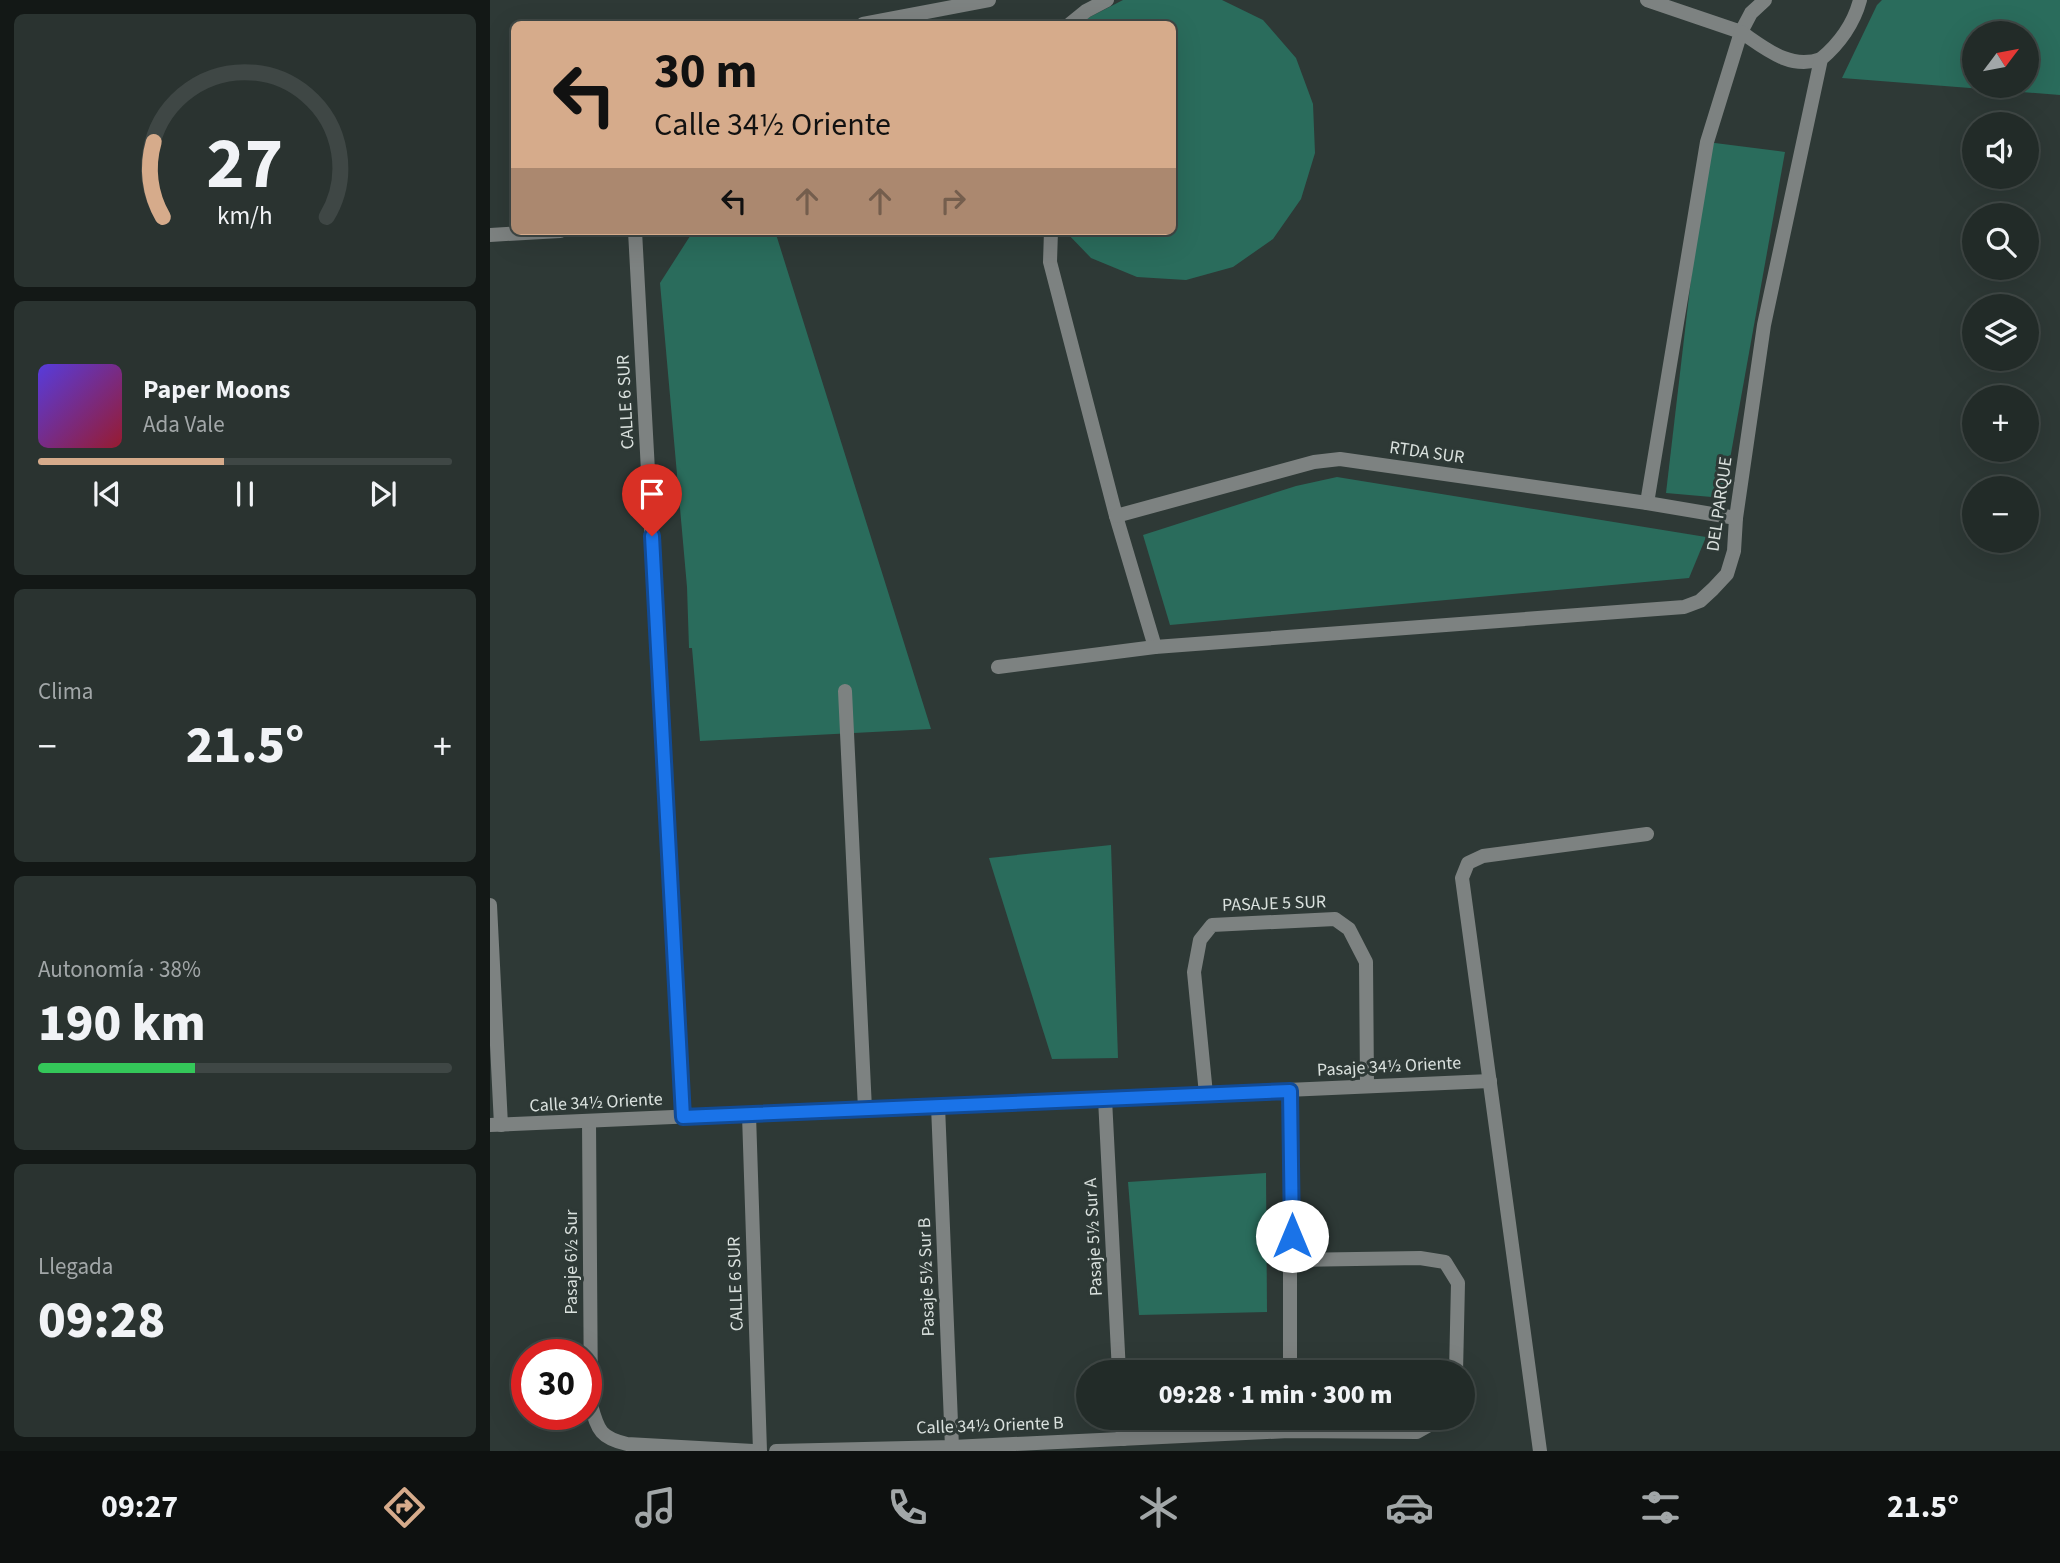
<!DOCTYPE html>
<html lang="es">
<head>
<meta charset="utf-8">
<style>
	:root { --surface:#222b28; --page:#2a3330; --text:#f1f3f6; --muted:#a2a7a8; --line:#3f4745; --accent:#d6ab8b }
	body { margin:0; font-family:"Source Sans 3",sans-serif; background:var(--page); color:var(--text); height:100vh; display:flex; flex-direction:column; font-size:26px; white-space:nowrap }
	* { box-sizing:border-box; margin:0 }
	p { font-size:23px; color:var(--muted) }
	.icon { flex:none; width:38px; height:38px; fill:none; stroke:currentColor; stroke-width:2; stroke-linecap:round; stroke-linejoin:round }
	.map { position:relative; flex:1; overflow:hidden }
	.sheet { display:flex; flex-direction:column; gap:14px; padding:14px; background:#131816; width:490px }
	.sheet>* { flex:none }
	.hud { position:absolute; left:21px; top:21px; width:665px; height:214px; border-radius:10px; box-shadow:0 7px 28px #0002,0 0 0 2px var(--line); background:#d6ab8b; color:#111; overflow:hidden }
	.needle { width:46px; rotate:58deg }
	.tools { position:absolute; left:1472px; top:21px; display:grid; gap:14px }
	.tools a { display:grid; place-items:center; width:77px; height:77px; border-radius:50%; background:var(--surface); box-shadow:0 7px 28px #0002,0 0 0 2px var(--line); font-size:35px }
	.speed { position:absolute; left:21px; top:1339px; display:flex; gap:14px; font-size:35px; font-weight:700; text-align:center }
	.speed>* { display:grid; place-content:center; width:91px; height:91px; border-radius:50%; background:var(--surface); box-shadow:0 7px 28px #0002,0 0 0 2px var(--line); line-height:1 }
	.speed .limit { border:10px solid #d22; background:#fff; color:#111 }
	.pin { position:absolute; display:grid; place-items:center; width:60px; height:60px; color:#fff; margin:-72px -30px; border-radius:50% 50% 50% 0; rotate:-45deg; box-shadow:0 0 7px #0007 }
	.pin .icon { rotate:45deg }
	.me { position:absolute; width:77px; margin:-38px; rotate:0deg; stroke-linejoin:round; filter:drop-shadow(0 0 5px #0008) }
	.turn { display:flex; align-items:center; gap:24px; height:147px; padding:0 28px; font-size:32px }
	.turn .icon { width:91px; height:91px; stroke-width:2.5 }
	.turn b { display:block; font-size:49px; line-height:60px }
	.lanes { display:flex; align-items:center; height:66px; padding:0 28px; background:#0003; justify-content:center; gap:35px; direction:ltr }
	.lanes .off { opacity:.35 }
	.big { font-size:52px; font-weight:800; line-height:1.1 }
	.sheet .card { flex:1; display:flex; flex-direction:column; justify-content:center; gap:10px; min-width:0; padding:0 24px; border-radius:10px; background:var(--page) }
	.sheet .dial { align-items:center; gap:0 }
	.dial svg { height:182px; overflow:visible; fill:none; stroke:var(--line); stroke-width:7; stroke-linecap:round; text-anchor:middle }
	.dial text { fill:var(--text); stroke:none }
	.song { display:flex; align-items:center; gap:21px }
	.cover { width:84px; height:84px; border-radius:10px; background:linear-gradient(135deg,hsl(250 70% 55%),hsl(350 70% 35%)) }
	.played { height:7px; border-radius:4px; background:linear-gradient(90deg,var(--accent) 45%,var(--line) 45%) }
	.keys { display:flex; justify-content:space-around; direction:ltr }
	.heat { display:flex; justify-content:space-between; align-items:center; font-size:38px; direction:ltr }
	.charge { height:10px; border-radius:5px; background:linear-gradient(90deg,#34c759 38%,var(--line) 0) }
	.trip { position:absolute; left:586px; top:1360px; width:399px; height:70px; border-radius:35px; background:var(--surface); box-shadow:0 7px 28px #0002,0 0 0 2px var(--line); font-weight:800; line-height:70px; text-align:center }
	.menu { display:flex; height:112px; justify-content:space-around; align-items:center; background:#0e1110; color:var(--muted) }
	.menu .icon { width:49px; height:49px }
	.menu .active { color:var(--accent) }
	.menu b { font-size:32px; color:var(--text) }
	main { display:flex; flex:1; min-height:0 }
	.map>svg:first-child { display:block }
	.green { fill:#2a6c5c; fill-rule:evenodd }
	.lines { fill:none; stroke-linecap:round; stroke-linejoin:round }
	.minor { stroke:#7d8281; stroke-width:14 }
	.route-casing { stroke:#114b97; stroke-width:18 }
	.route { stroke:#1a73e8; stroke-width:12 }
	.labels { text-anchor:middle; stroke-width:6; stroke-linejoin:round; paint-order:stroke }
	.street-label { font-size:18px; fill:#dae1de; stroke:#2e3936 }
</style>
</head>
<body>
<main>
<section class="sheet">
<div class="card dial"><svg viewBox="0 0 100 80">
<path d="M14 69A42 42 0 1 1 86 69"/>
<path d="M14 69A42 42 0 0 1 10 36" stroke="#d6ab8b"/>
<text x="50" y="56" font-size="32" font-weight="700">27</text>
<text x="50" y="72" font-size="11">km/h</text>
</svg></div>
<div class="card">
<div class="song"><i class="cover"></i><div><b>Paper Moons</b><p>Ada Vale</p></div></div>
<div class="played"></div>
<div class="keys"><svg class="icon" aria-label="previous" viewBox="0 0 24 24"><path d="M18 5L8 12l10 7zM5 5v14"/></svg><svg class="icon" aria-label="pause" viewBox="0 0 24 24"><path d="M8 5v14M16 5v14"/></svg><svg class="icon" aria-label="next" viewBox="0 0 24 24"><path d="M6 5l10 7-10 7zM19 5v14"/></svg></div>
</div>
<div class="card"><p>Clima</p>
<div class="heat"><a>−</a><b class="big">21.5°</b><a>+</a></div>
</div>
<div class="card"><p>Autonomía · 38%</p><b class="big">190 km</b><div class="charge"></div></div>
<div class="card"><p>Llegada</p><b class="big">09:28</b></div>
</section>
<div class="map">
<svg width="1570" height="1451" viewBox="0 0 1570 1451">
	<rect width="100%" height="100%" fill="#2e3936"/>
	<g class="green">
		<path d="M633,0h99l41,20 33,38 17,46 2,49 -14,46 -28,40 -40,28 -47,13 -49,-3 -46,-19 -26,-27h107v-207h-91l7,-6z"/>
		<path d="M1392,0h178v95l-218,-17 35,-73zM1536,33v53h-52v-53z"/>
		<path d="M1217,142l78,10 -62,346 -57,-5z"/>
		<path d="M216,231h69l156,498 -231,12 -8,-93h-3l-2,-61 -27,-304 32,-50z"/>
		<path d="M847,477l369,60 -17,41 -519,47 -27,-90 153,-49z"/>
		<path d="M621,845l7,213 -66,1 -63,-201z"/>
		<path d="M776,1173l1,139 -128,3 -11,-133z"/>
	</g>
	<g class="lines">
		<g class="minor">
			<path d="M1157,0l94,32 10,-19 14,-13"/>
			<path d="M373,24l126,-24"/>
			<path d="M580,24l16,-13 21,-11"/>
			<path d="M145,231l48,886"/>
			<path d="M561,231l-1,31 66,254 39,131"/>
			<path d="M0,235l70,-4"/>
			<path d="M1157,503l60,-361 34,-110c25,17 49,38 80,27"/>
			<path d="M626,516l198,-54 26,-3 307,44 89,15"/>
			<path d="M508,667l157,-20 529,-40 16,-6 13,-12 14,-15 7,-23 2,-33 28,-193 57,-266c18,-15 33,-36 39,-59"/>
			<path d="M355,691l20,418"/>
			<path d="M0,905l11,220"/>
			<path d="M716,1094l-12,-122 6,-32 12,-15 123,-6 14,10 17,33 1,123"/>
			<path d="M615,1099l14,273"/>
			<path d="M448,1106l14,341"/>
			<path d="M259,1115l11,336"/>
			<path d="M99,1121l2,284c7,26 10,33 36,39l126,7"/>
			<path d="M0,1125l1000,-44"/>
			<path d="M802,1260l128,-2 25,4 13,21 -2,89"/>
			<path d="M800,1372v-281"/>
			<path d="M632,1418l1,21"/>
			<path d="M286,1451l176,-4 337,-16 128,1 25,-14"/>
			<path d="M1050,1451l-78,-573 6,-15 15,-7 164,-22"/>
		</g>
	</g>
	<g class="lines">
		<g class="route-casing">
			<path id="route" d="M162,536l31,581 607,-26 2,145"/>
		</g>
		<use href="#route" class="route"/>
	</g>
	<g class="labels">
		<g class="street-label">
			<text transform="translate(135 402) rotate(-93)" y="6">CALLE 6 SUR</text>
			<text transform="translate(937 452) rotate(8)" y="6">RTDA SUR</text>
			<text transform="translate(1229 504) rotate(-82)" y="6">DEL PARQUE</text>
			<text transform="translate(784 903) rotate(-2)" y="6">PASAJE 5 SUR</text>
			<text transform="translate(899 1066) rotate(-3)" y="6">Pasaje 34½ Oriente</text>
			<text transform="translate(106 1102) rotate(-3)" y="6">Calle 34½ Oriente</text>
			<text transform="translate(603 1237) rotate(-93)" y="6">Pasaje 5½ Sur A</text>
			<text transform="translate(81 1262) rotate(-90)" y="6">Pasaje 6½ Sur</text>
			<text transform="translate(436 1277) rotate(-92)" y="6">Pasaje 5½ Sur B</text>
			<text transform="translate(245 1284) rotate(-92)" y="6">CALLE 6 SUR</text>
			<text transform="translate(500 1425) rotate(-2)" y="6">Calle 34½ Oriente B</text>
		</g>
	</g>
</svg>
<div class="tools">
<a><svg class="needle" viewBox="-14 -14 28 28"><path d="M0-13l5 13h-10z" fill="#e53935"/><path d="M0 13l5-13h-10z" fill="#a2a7a8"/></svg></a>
<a><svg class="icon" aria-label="sound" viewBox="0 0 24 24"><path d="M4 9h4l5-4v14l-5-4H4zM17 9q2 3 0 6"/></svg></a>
<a><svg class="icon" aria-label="search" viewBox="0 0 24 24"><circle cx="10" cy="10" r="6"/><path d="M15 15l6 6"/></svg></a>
<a><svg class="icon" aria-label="layers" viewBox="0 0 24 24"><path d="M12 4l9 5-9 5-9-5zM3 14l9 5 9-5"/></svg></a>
<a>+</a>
<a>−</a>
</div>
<div class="speed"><div class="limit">30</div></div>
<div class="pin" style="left:162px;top:536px;background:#d93025"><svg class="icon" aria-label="arrive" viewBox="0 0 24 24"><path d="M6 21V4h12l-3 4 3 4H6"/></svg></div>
<svg class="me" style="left:802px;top:1236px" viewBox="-20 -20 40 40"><circle r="19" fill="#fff"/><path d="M0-13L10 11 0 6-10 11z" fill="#1a73e8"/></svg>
<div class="trip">09:28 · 1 min · 300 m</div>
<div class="hud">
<div class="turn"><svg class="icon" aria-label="left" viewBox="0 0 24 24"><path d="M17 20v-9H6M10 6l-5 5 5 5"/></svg><div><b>30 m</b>Calle 34½ Oriente</div></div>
<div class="lanes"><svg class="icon" aria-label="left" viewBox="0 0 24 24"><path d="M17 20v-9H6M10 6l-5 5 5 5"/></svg><svg class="icon off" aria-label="ahead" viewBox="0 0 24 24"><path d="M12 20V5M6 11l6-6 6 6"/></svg><svg class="icon off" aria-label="ahead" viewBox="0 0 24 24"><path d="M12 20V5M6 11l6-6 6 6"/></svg><svg class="icon off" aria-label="right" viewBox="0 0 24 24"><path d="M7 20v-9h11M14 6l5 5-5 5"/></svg></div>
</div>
</div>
</main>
<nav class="menu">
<b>09:27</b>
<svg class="icon active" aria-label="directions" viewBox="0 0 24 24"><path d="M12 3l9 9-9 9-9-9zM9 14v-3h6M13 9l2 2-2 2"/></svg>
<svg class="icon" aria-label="music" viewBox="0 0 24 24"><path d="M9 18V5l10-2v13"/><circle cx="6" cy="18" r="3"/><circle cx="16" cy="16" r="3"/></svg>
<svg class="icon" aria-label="phone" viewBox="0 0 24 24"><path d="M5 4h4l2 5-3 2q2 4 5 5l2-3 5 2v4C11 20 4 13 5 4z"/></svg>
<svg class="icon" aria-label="climate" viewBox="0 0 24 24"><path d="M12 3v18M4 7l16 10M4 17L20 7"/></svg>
<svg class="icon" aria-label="car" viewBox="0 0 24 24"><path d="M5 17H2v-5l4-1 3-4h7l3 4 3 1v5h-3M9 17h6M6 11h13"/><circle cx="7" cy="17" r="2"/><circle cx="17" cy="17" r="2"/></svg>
<svg class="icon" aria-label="filters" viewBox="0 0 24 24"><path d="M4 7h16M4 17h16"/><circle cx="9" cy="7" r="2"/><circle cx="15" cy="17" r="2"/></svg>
<b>21.5°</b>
</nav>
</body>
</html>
